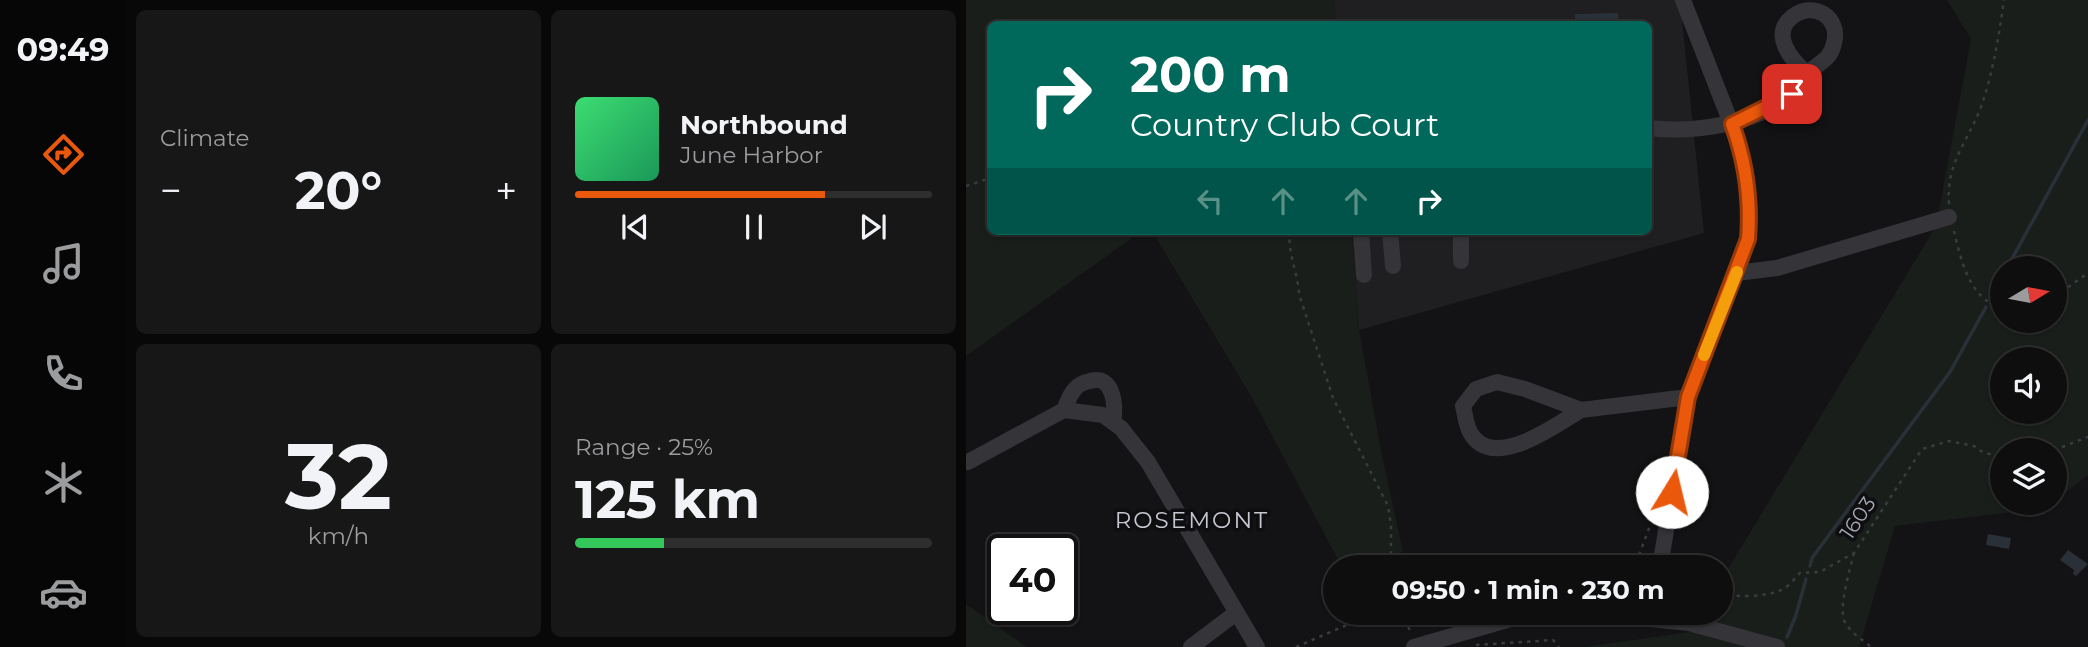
<!DOCTYPE html>
<html lang="en">
<head>
<meta charset="utf-8">
<style>
	:root { --surface:#0e0e0f; --page:#171718; --text:#f1f3f6; --muted:#9b9c9e; --line:#2e2e2f; --accent:#ea580c }
	body { margin:0; font-family:Montserrat,sans-serif; background:var(--page); color:var(--text); height:100vh; display:flex; flex-direction:column; font-size:26px; white-space:nowrap }
	* { box-sizing:border-box; margin:0 }
	p { font-size:23px; color:var(--muted) }
	.icon { flex:none; width:38px; height:38px; fill:none; stroke:currentColor; stroke-width:2; stroke-linecap:round; stroke-linejoin:round }
	.map { position:relative; flex:1; overflow:hidden }
	.sheet { display:flex; flex-direction:column; gap:10px; padding:10px; background:#080808; width:840px }
	.sheet>* { flex:none }
	.hud { position:absolute; left:21px; top:21px; width:665px; height:214px; border-radius:10px; box-shadow:0 2px 5px #0004,0 0 0 2px var(--line); background:#00695c; color:#fff; overflow:hidden }
	.needle { width:46px; rotate:80deg }
	.buttons { position:absolute; left:1024px; top:256px; display:grid; gap:14px }
	.buttons a { display:grid; place-items:center; width:77px; height:77px; border-radius:50%; background:var(--surface); box-shadow:0 2px 5px #0004,0 0 0 2px var(--line); font-size:35px }
	.speed { position:absolute; left:21px; top:534px; display:flex; gap:14px; font-size:35px; font-weight:700; text-align:center }
	.speed>* { display:grid; place-content:center; width:91px; height:91px; border-radius:50%; background:var(--surface); box-shadow:0 2px 5px #0004,0 0 0 2px var(--line); line-height:1 }
	.speed .limit { border:4px solid #111; border-radius:10px; background:#fff; color:#111 }
	.pin { position:absolute; display:grid; place-items:center; width:60px; height:60px; color:#fff; margin:-30px; border-radius:14px; box-shadow:0 4px 10px #0006 }
	.me { position:absolute; width:77px; margin:-38px; rotate:9deg; stroke-linejoin:round; filter:drop-shadow(0 0 5px #0008) }
	.turn { display:flex; align-items:center; gap:24px; height:147px; padding:0 28px; font-size:32px }
	.turn .icon { width:91px; height:91px; stroke-width:2.5 }
	.turn b { display:block; font-size:49px; line-height:60px }
	.lanes { display:flex; align-items:center; height:66px; padding:0 28px; background:#0003; justify-content:center; gap:35px; direction:ltr }
	.lanes .off { opacity:.35 }
	.big { font-size:52px; font-weight:700; line-height:1.1 }
	.sheet .tile { flex:1; display:flex; flex-direction:column; justify-content:center; gap:10px; min-width:0; padding:0 24px; border-radius:10px; background:var(--page) }
	.sheet .dial { align-items:center; gap:0 }
	.dial b { font-size:91px; line-height:1 }
	.song { display:flex; align-items:center; gap:21px }
	.cover { width:84px; height:84px; border-radius:10px; background:linear-gradient(135deg,hsl(140 70% 55%),hsl(150 70% 35%)) }
	.played { height:7px; border-radius:4px; background:linear-gradient(90deg,var(--accent) 70%,var(--line) 70%) }
	.keys { display:flex; justify-content:space-around; direction:ltr }
	.heat { display:flex; justify-content:space-between; align-items:center; font-size:38px; direction:ltr }
	.charge { height:10px; border-radius:5px; background:linear-gradient(90deg,#34c759 25%,var(--line) 0) }
	.sheet .tiles { flex:1; display:grid; gap:10px; grid-template-columns:repeat(2,1fr) }
	.trip { position:absolute; left:357px; top:555px; width:410px; height:70px; border-radius:35px; background:var(--surface); box-shadow:0 2px 5px #0004,0 0 0 2px var(--line); font-weight:700; line-height:70px; text-align:center }
	main { display:flex; flex:1; min-height:0 }
	.menu { display:flex; flex-direction:column; width:126px; justify-content:space-around; align-items:center; background:#060606; color:var(--muted) }
	.menu .icon { width:49px; height:49px }
	.menu .on { color:var(--accent) }
	.menu b { font-size:32px; color:var(--text) }
	.map>svg:first-child { display:block }
	.built { fill:#1f1e21 }
	.green { fill:#191e1a; fill-rule:evenodd }
	.water { fill:#2a3037 }
	.lines { fill:none; stroke-linecap:round; stroke-linejoin:round }
	.stream { stroke:#2a3037; stroke-width:3.5 }
	.path { stroke:#3a3b3f; stroke-width:2.5; stroke-dasharray:3.5 5; stroke-linecap:butt }
	.minor { stroke:#343439; stroke-width:16 }
	.route-casing { stroke:#983908; stroke-width:18 }
	.route { stroke:#ea580c; stroke-width:12 }
	.slow { stroke:#f59e0b; stroke-width:12 }
	.labels { text-anchor:middle; stroke-width:7; stroke-linejoin:round; paint-order:stroke }
	.street-label { font-size:21px; fill:#a5a8b3; stroke:#0e0d0f }
	.neighbourhood-label { font-size:23px; letter-spacing:2px; fill:#c5c7d0; stroke:#0e0d0f }
</style>
</head>
<body>
<main>
<nav class="menu">
<b>09:49</b>
<svg class="icon on" aria-label="directions" viewBox="0 0 24 24"><path d="M12 3l9 9-9 9-9-9zM9 14v-3h6M13 9l2 2-2 2"/></svg>
<svg class="icon" aria-label="music" viewBox="0 0 24 24"><path d="M9 18V5l10-2v13"/><circle cx="6" cy="18" r="3"/><circle cx="16" cy="16" r="3"/></svg>
<svg class="icon" aria-label="phone" viewBox="0 0 24 24"><path d="M5 4h4l2 5-3 2q2 4 5 5l2-3 5 2v4C11 20 4 13 5 4z"/></svg>
<svg class="icon" aria-label="climate" viewBox="0 0 24 24"><path d="M12 3v18M4 7l16 10M4 17L20 7"/></svg>
<svg class="icon" aria-label="car" viewBox="0 0 24 24"><path d="M5 17H2v-5l4-1 3-4h7l3 4 3 1v5h-3M9 17h6M6 11h13"/><circle cx="7" cy="17" r="2"/><circle cx="17" cy="17" r="2"/></svg>
</nav>
<section class="sheet">
<div class="tiles">
<div class="tile"><p>Climate</p>
<div class="heat"><a>−</a><b class="big">20°</b><a>+</a></div>
</div>
<div class="tile">
<div class="song"><i class="cover"></i><div><b>Northbound</b><p>June Harbor</p></div></div>
<div class="played"></div>
<div class="keys"><svg class="icon" aria-label="previous" viewBox="0 0 24 24"><path d="M18 5L8 12l10 7zM5 5v14"/></svg><svg class="icon" aria-label="pause" viewBox="0 0 24 24"><path d="M8 5v14M16 5v14"/></svg><svg class="icon" aria-label="next" viewBox="0 0 24 24"><path d="M6 5l10 7-10 7zM19 5v14"/></svg></div>
</div>
<div class="tile dial"><b>32</b><p>km/h</p></div>
<div class="tile"><p>Range · 25%</p><b class="big">125 km</b><div class="charge"></div></div>
</div>
</section>
<div class="map">
<svg width="1122" height="647" viewBox="0 0 1122 647">
	<rect width="100%" height="100%" fill="#131214"/>
	<path class="built" d="M368,0h346l24,233 -345,97 -7,-99h296v-207h-312z"/>
	<g class="green">
		<path d="M0,0h368l2,24h-346v207h152l-176,125z"/>
		<path d="M981,0h141v475l-34,27v-52h-52v52h52l-7,6 -152,18 -36,121h-275l106,-15 12,-19 18,-1v-30l216,-356 35,-187zM1036,268h52v52h-52zM1036,359h52v52h-52z"/>
		<path d="M186,231h200l7,99 23,125 21,97 -48,15h-13l-91,-171z"/>
		<path d="M0,604l61,43h-61z"/>
	</g>
	<g class="water">
		<path d="M652,13l1,11h-44v-10z"/>
		<path d="M1022,534l23,4 -2,11 -23,-4z"/>
		<path d="M1102,550l20,14 -12,12 -3,-2 1,-4 -14,-10z"/>
	</g>
	<g class="lines">
		<g class="stream">
			<path d="M1041,268l81,-148"/>
			<path d="M1027,295l9,-17"/>
			<path d="M844,566l2,-8 138,-186 36,-65"/>
			<path d="M821,637l9,-22 10,-36"/>
		</g>
		<g class="path">
			<path d="M0,186l24,-8"/>
			<path d="M983,204c-3,-41 18,-61 32,-97 12,-34 18,-72 23,-107"/>
			<path d="M324,231c-3,21 8,42 9,63l34,104 55,108 3,19v42"/>
			<path d="M988,231c6,26 16,71 48,76"/>
			<path d="M1088,297l34,-24"/>
			<path d="M1088,450l34,-13"/>
			<path d="M888,553c-4,16 -15,52 -10,67 4,11 19,20 27,27"/>
			<path d="M670,563l15,-40"/>
			<path d="M637,567l45,-4"/>
			<path d="M754,593c16,5 48,4 63,-4 6,-3 12,-11 17,-16l20,-1 34,-19 68,-104 27,-8 25,5 10,7 18,3"/>
			<path d="M434,612l11,20"/>
			<path d="M510,645l77,-5 6,7"/>
			<path d="M330,647l81,-35"/>
		</g>
		<g class="minor">
			<path d="M682,128c46,5 106,-3 143,-33 6,-6 10,-15 16,-21 11,-12 23,-12 27,-31 7,-26 -21,-43 -42,-26 -22,17 -1,43 15,56"/>
			<path d="M395,231l3,44"/>
			<path d="M424,231l3,35"/>
			<path d="M495,231v30"/>
			<path d="M771,273l40,-5 172,-51"/>
			<path d="M531,382l28,7 56,21c-25,15 -89,63 -111,22 -4,-7 -5,-18 -7,-26l13,-17z"/>
			<path d="M98,410c3,-7 6,-16 11,-21 3,-4 10,-7 15,-8 24,-7 26,25 23,41"/>
			<path d="M615,410l107,-13"/>
			<path d="M2,462l96,-52 39,5 18,13 27,34 109,185"/>
			<path d="M694,567l28,-170 49,-124 11,-34 2,-26 -4,-41 -10,-36 -53,-136"/>
			<path d="M618,612l105,11 88,24"/>
			<path d="M225,647l45,-34"/>
			<path d="M448,647l100,-29 37,-6"/>
		</g>
	</g>
	<g class="lines">
		<g class="route-casing">
			<path id="route" d="M706,492l16,-95 60,-158c3,-39 -2,-77 -16,-115l60,-30"/>
		</g>
		<use href="#route" class="route"/>
		<path class="slow" d="M738,355l33,-83"/>
	</g>
	<g class="labels">
		<g class="street-label">
			<text transform="translate(892 518) rotate(-56)" y="7">1603</text>
		</g>
		<g class="neighbourhood-label">
			<text x="226" y="528">ROSEMONT</text>
		</g>
	</g>
</svg>
<div class="buttons">
<a><svg class="needle" viewBox="-14 -14 28 28"><path d="M0-13l5 13h-10z" fill="#e53935"/><path d="M0 13l5-13h-10z" fill="#9b9c9e"/></svg></a>
<a><svg class="icon" aria-label="sound" viewBox="0 0 24 24"><path d="M4 9h4l5-4v14l-5-4H4zM17 9q2 3 0 6"/></svg></a>
<a><svg class="icon" aria-label="layers" viewBox="0 0 24 24"><path d="M12 4l9 5-9 5-9-5zM3 14l9 5 9-5"/></svg></a>
</div>
<div class="speed"><div class="limit">40</div></div>
<div class="pin" style="left:826px;top:94px;background:#d93025"><svg class="icon" aria-label="arrive" viewBox="0 0 24 24"><path d="M6 21V4h12l-3 4 3 4H6"/></svg></div>
<svg class="me" style="left:706px;top:492px" viewBox="-20 -20 40 40"><circle r="19" fill="#fff"/><path d="M0-13L10 11 0 6-10 11z" fill="#ea580c"/></svg>
<div class="trip">09:50 · 1 min · 230 m</div>
<div class="hud">
<div class="turn"><svg class="icon" aria-label="right" viewBox="0 0 24 24"><path d="M7 20v-9h11M14 6l5 5-5 5"/></svg><div><b>200 m</b>Country Club Court</div></div>
<div class="lanes"><svg class="icon off" aria-label="left" viewBox="0 0 24 24"><path d="M17 20v-9H6M10 6l-5 5 5 5"/></svg><svg class="icon off" aria-label="ahead" viewBox="0 0 24 24"><path d="M12 20V5M6 11l6-6 6 6"/></svg><svg class="icon off" aria-label="ahead" viewBox="0 0 24 24"><path d="M12 20V5M6 11l6-6 6 6"/></svg><svg class="icon" aria-label="right" viewBox="0 0 24 24"><path d="M7 20v-9h11M14 6l5 5-5 5"/></svg></div>
</div>
</div>
</main>
</body>
</html>
